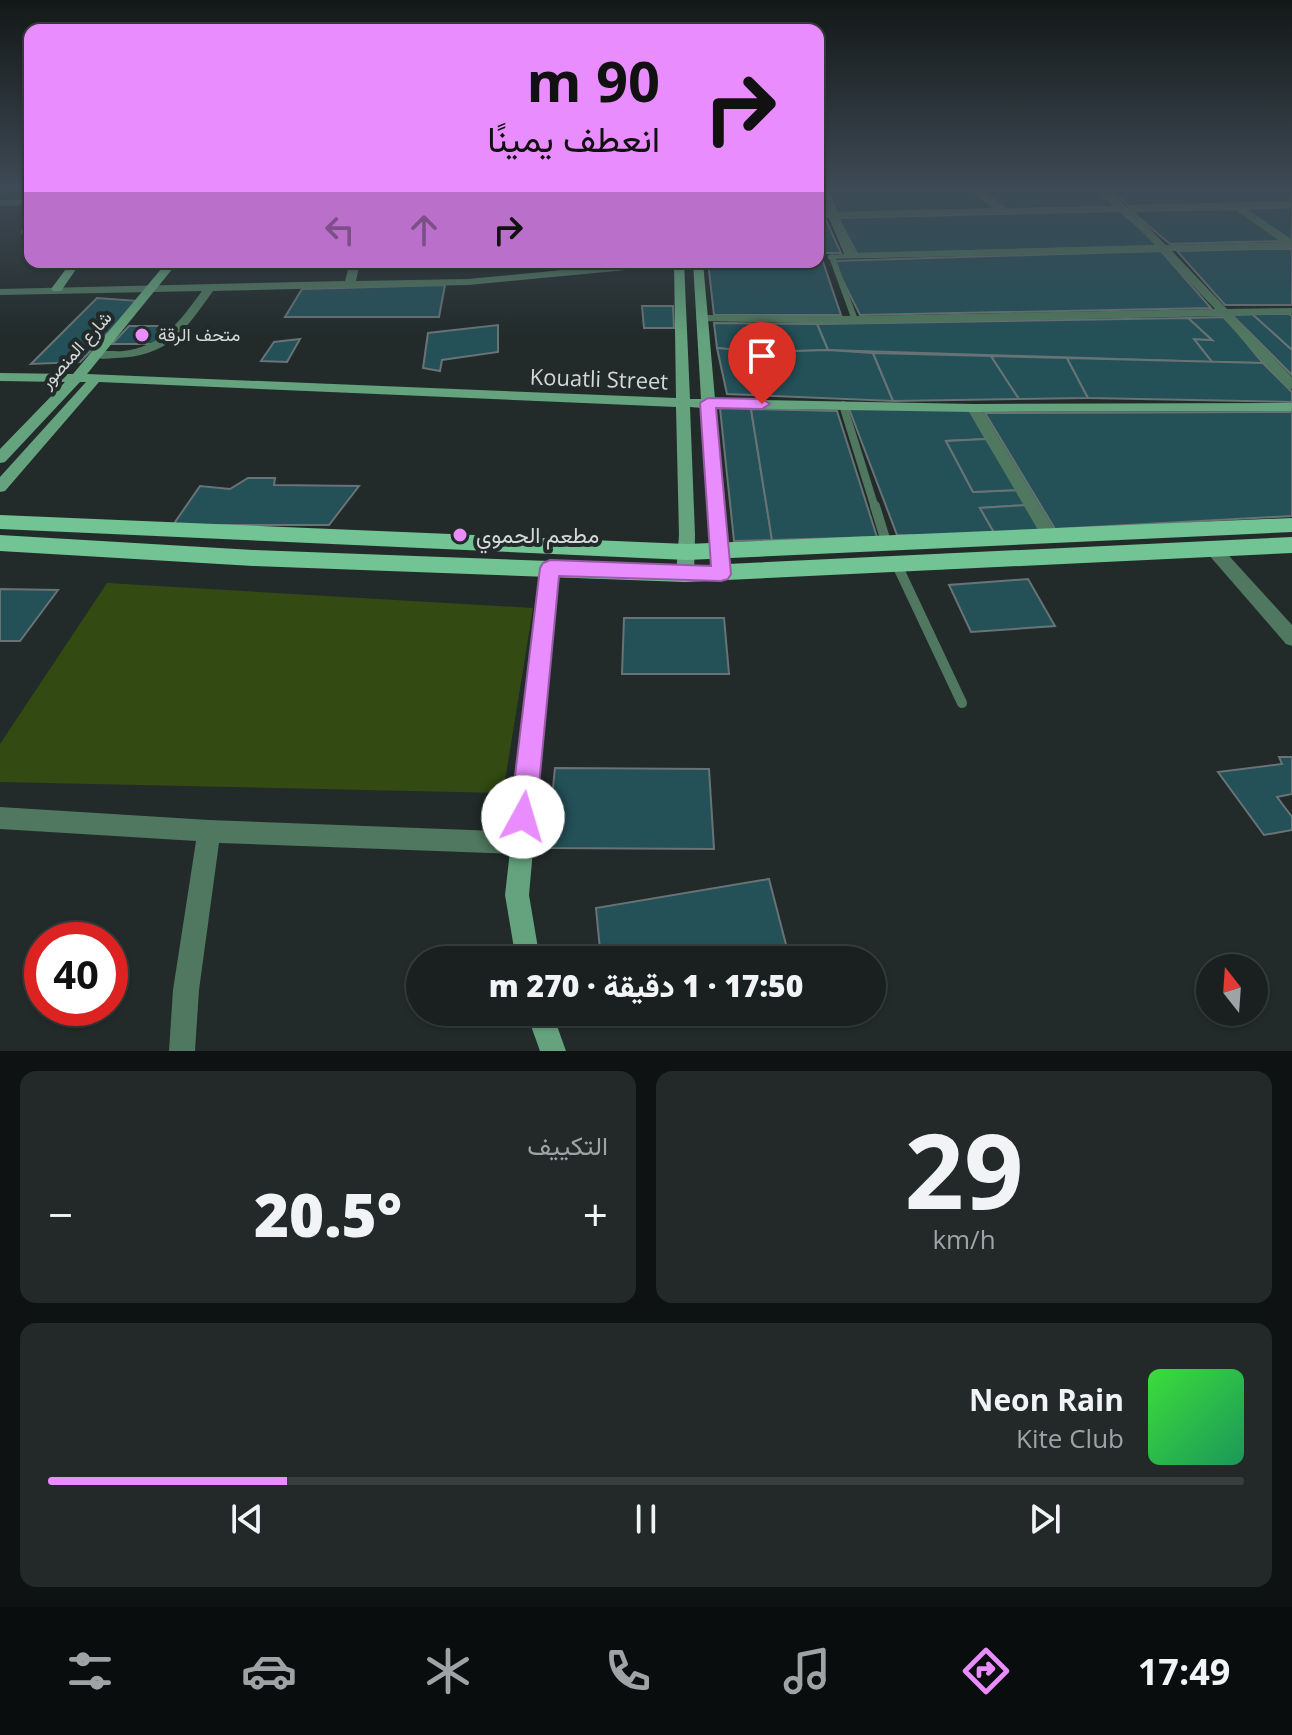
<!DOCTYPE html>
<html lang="ar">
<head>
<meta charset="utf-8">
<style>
	:root { --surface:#1a2020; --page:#232829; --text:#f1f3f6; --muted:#9fa3a5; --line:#383e3e; --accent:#e98dfe }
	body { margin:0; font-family:"Open Sans",Vazirmatn,sans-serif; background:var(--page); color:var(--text); direction:rtl; height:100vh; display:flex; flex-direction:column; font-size:30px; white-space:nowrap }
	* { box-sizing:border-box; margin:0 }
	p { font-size:26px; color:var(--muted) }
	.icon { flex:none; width:44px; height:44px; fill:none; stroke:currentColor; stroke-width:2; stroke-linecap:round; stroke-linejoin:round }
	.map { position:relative; height:1051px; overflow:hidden; direction:ltr }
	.drawer { display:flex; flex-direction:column; gap:20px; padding:20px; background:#0e1212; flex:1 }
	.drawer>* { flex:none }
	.top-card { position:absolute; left:24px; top:24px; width:800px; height:244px; border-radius:16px; box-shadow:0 2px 6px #0004,0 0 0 2px var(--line); direction:rtl; background:#e98dfe; color:#111; overflow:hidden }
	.needle { width:52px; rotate:343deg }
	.controls { position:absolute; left:1196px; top:954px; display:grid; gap:16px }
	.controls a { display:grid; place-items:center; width:72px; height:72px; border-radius:50%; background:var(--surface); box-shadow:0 2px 6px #0004,0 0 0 2px var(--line); font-size:40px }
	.speed { position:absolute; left:24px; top:922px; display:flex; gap:16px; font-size:40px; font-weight:700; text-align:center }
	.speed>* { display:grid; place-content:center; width:104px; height:104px; border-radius:50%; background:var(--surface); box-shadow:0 2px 6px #0004,0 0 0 2px var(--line); line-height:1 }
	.speed .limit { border:12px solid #d22; background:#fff; color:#111 }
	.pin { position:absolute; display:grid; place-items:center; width:68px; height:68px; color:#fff; margin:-82px -34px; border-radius:50% 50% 50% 0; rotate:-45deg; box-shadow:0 0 8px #0007 }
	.pin .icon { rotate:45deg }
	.me { position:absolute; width:88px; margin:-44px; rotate:6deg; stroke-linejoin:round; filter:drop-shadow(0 0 6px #0008) }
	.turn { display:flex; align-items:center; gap:28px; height:168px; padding:0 32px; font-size:36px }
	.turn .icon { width:104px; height:104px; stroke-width:2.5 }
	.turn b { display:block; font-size:56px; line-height:68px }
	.lanes { display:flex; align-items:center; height:76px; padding:0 32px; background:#0003; justify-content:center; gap:40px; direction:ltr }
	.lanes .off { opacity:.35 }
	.big { font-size:60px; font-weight:800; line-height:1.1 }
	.drawer .tile { flex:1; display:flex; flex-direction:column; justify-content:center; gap:12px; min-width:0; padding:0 28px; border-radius:16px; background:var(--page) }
	.drawer .dial { align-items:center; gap:0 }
	.dial b { font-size:104px; line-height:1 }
	.song { display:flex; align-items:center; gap:24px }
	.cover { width:96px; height:96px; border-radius:12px; background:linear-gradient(135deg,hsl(120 70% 55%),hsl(150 70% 35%)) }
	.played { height:8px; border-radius:4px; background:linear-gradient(90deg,var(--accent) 20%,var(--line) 20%) }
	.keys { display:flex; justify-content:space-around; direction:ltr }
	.heat { display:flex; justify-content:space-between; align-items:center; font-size:44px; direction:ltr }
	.drawer .tiles { flex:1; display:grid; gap:20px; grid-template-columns:1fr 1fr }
	.tile:last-child { grid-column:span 2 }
	.trip { position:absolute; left:406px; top:946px; width:480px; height:80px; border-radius:40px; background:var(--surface); box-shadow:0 2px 6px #0004,0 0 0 2px var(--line); font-weight:800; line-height:80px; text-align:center; direction:rtl }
	.tabs { display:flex; height:128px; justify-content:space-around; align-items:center; background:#0a0d0d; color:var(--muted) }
	.tabs .icon { width:56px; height:56px }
	.tabs .current { color:var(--accent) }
	.tabs b { font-size:36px; color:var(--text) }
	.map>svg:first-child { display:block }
	.green { fill:#334b12 }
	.building { fill:#245058; stroke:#687375; stroke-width:2 }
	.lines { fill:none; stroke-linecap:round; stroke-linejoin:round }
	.lane-far2 { stroke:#50775f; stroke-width:6 }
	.lane-far1 { stroke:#50775f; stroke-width:8 }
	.lane { stroke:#50775f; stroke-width:10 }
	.street { fill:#50775f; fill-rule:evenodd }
	.secondary { fill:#64a37d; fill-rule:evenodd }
	.primary { fill:#72c494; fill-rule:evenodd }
	.route { fill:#e98dfe; stroke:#975ca5; stroke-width:2 }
	.poi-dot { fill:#e98dfe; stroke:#222b2a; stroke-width:3 }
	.labels { text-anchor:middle; stroke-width:8; stroke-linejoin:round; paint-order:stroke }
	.far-poi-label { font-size:18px; fill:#d3d9d8; stroke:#222b2a; text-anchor:start }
	.far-street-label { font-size:18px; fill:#d3d9d8; stroke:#222b2a }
	.street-label { font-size:22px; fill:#d3d9d8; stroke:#222b2a }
	.poi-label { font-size:22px; fill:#d3d9d8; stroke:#222b2a; text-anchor:start }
</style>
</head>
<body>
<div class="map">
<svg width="1292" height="1051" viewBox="0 0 1292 1051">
	<rect width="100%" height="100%" fill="#222b2a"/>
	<path class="green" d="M107,583l426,25 -30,185 -503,-11v-38z"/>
	<g class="building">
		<path d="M828,190h144l23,19 -158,4z"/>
		<path d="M982,190h116l18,17 -107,5z"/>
		<path d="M1110,190h182v12l-163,4z"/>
		<path d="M1292,207v34l-47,-32z"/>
		<path d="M1236,209l46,32 -112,3 -39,-33z"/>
		<path d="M1120,211l41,35 -304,8 -19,-36z"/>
		<path d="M818,220h8l15,33h-21l21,62h-127l-6,-53h110z"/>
		<path d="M1257,249h35v56h-67l-48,-54z"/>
		<path d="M1161,251l50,57 -351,7 -27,-54z"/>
		<path d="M445,285l-6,32h-154l17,-28z"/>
		<path d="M97,298l42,3 -59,61 -49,2z"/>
		<path d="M642,306h31l1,22h-30z"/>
		<path d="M1252,314h37l3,2v34z"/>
		<path d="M1252,314l40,36v25l-60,-60z"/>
		<path d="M1225,317l38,46 -51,-1 -18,-23 18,1 -24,-22z"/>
		<path d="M1188,318l24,22 -18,-1 18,23 -384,-12 -11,-26z"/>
		<path d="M714,323l103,1 11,26 -65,2 -46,-4z"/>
		<path d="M498,325v27l-56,8 -2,11 -17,-3 5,-35z"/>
		<path d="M129,326h42l-15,18h-44z"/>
		<path d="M300,339l-13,23 -26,-1 13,-19z"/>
		<path d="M717,348l46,4 65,-2 45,3 20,48 -166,-7z"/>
		<path d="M873,353l118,3 28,43 -126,2z"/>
		<path d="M991,356l76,2 21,40 -69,1z"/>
		<path d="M1067,358l196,5 29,29v10l-204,-4z"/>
		<path d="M848,406l120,2 18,31 -40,2 27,51 44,-2 9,15 -46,3 16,28 -99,-1z"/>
		<path d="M720,408l31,1 21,131 -38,1z"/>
		<path d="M751,409l86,2 40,126 -105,3z"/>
		<path d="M1292,412v104l-237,13 -70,-116z"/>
		<path d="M986,439l31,51 -44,2 -27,-51z"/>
		<path d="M248,478h27l-1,7 85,1 -30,39h-156l27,-39 30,3z"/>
		<path d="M1026,505l17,28 -47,3 -16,-28z"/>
		<path d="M1028,579l27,47 -84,6 -22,-47z"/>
		<path d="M0,589l58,1 -38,51h-20z"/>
		<path d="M624,618h100l5,56h-107z"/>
		<path d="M1279,757h13v37l-15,3 15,20v13l-28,5 -46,-63 64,-8z"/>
		<path d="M555,768l154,1 5,80 -167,-1z"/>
		<path d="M769,879l21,81h-189l-5,-52z"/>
	</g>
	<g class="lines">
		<path class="lane-far2" d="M832,257l23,63"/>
		<path class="lane-far1" d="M843,405l32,103"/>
		<g class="lane">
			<path d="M875,506l12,39"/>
			<path d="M897,565l65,138"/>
		</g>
		<g class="street">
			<path d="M818,190h9l9,22 158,-4 -21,-18h10l22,18 110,-2 -15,-16h10l16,16 166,-4v6l-45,1 45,32v7l-120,3 55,58 65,-1v6l-59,2 59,61v12l-5,-1 -66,-72 -366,8 -157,-3 -2,-2 6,-4 153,1 360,-7 -54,-57 -333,7v-4l16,-1 -15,-36h-11v-6h9zM1235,209l46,33 -115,3 -34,-34zM1121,211l34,34 -300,8 -16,-36z"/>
			<path d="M30,199v6l-30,1v-6z"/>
			<path d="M30,223v9l-9,2v-4z"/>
			<path d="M350,262h10l-4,19 112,-2 177,-17h39l-5,3 -211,20 -255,6c-28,39 -44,66 -98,67 -9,1 -16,2 -23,-3 8,-6 20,-3 31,-4 39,-4 57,-30 79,-60l-202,4v-6l345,-8z"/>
			<path d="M974,404l7,4 76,126 2,4 -2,4h-12l-78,-134z"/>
			<path d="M1214,544l6,2 72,79v21l-6,-2 -78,-90 -2,-4 2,-4z"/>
			<path d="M0,807l209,13 311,12 8,3 3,8 -3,8 -8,3 -301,-11 -20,147 -4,61h-26l4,-61 23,-149 -196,-12z"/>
		</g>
		<g class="secondary">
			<path d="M71,262h10l-20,29h-8l-2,-2z"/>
			<path d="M167,262h11l-91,112 589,24 -2,-136h10l6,137h11l-8,-137h10l12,137 259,5 318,-1v8l-318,1 -258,-4 14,166 -3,5h-12l-3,-5 -10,-166 -12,-1 5,128 -1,39 -3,5h-12l-3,-5 3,-39 -3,-128 -577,-25 -94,109 -5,1v-15l86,-95h-6l-75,80 -5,1v-14l65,-67 -65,-1v-8l73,1z"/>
			<path d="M550,561l6,2 2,5 -29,327 11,65h-24l-11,-65 37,-327 2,-5z"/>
			<path d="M526,1012h26l14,39h-26z"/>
		</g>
		<g class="primary">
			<path d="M0,515l687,29 605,-26v14l-605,28 -687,-31z"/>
			<path d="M0,535l253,15 432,16 607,-29v16l-607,29 -432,-16 -253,-15z"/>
		</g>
	</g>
	<linearGradient id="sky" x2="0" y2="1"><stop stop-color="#131817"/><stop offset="0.56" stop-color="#3e4a55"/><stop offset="1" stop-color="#3e4a55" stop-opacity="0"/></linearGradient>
	<rect width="1292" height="337" fill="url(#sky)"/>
	<path class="route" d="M708,398l54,1 8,5 -8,5 -46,-1 15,166 -3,5 -7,2 -162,-5 -23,241 -4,9 -9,4 -9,-4 -4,-9 30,-249 3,-5 7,-3 161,6 -11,-163z"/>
	<g class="poi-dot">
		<circle cx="142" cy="335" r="8"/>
		<circle cx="460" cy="535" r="8"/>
	</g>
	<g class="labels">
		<g class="far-poi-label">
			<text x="158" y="341">متحف الرقة</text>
		</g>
		<g class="far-street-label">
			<text transform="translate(76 350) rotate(-48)" y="6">شارع المنصور</text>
		</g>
		<g class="street-label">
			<text transform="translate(599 379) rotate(2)" y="8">Kouatli Street</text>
		</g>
		<g class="poi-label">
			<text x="476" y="543">مطعم الحموي</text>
		</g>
	</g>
</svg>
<div class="controls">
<a><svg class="needle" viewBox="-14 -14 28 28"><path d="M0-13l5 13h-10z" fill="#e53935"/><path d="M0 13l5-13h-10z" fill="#9fa3a5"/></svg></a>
</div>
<div class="speed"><div class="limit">40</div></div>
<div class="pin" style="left:762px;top:404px;background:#d93025"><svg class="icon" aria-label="arrive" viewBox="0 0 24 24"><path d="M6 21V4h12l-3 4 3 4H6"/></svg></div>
<svg class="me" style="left:523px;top:817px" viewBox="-20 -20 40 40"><circle r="19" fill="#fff"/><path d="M0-13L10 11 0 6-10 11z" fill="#e98dfe"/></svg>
<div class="trip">17:50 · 1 دقيقة · 270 m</div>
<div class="top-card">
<div class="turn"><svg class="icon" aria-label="right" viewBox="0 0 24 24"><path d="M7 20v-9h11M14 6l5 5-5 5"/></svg><div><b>90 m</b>انعطف يمينًا</div></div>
<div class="lanes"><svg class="icon off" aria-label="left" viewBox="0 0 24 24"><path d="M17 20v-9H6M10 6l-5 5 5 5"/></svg><svg class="icon off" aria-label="ahead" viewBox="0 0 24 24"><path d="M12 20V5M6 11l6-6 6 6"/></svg><svg class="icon" aria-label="right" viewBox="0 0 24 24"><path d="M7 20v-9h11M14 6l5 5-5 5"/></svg></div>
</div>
</div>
<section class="drawer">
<div class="tiles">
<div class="tile dial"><b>29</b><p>km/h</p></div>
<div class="tile"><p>التكييف</p>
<div class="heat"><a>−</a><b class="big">20.5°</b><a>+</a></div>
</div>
<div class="tile">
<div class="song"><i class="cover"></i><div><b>Neon Rain</b><p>Kite Club</p></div></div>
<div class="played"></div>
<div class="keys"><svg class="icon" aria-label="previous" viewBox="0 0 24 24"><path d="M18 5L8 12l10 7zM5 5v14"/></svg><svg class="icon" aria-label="pause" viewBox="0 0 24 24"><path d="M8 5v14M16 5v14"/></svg><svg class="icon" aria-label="next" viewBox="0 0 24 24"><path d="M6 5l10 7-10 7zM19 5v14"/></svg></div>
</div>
</div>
</section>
<nav class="tabs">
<b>17:49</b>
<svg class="icon current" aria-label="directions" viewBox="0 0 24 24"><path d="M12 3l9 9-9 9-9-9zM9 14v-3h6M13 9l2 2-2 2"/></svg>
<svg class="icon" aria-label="music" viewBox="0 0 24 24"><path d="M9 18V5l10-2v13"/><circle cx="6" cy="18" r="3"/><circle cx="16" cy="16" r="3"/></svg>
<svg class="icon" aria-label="phone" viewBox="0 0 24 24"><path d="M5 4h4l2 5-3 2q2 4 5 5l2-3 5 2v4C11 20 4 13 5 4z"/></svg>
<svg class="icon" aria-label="climate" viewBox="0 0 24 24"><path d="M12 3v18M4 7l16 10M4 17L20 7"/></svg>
<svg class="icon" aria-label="car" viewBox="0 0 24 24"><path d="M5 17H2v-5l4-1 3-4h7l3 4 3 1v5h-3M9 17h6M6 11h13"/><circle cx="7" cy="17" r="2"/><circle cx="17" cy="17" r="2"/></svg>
<svg class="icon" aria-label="filters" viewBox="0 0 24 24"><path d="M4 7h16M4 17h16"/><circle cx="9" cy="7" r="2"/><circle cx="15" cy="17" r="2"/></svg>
</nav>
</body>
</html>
